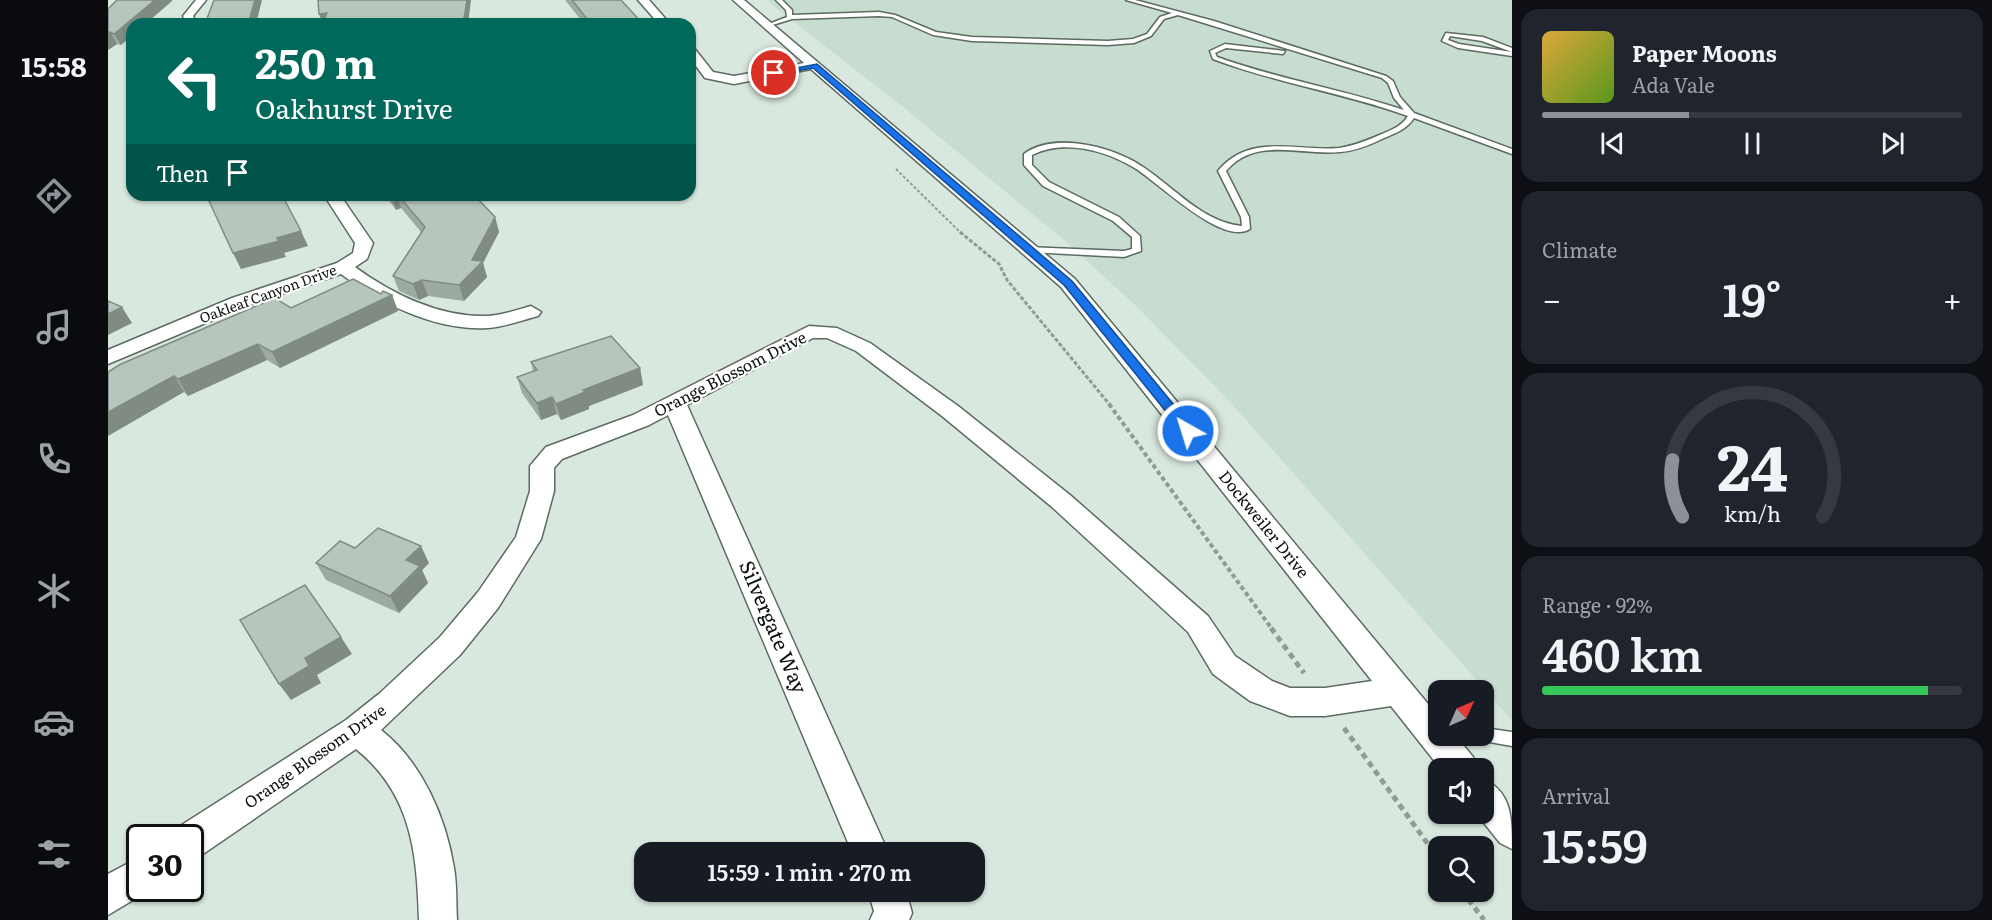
<!DOCTYPE html>
<html lang="en">
<head>
<meta charset="utf-8">
<style>
	:root { --surface:#171b24; --page:#20242c; --text:#f1f3f6; --muted:#9ea1a6; --line:#363941; --accent:#8c9099 }
	body { margin:0; font-family:Literata,serif; background:var(--page); color:var(--text); height:100vh; display:flex; flex-direction:column; font-size:22px; white-space:nowrap }
	* { box-sizing:border-box; margin:0 }
	p { font-size:20px; color:var(--muted) }
	.icon { flex:none; width:33px; height:33px; fill:none; stroke:currentColor; stroke-width:2; stroke-linecap:round; stroke-linejoin:round }
	.map { position:relative; flex:1; overflow:hidden }
	.panel { display:flex; flex-direction:column; gap:9px; padding:9px; background:#0d0f14; width:480px }
	.panel>* { flex:none }
	.guide { position:absolute; left:18px; top:18px; width:570px; height:183px; border-radius:18px; box-shadow:0 2px 4px #0004; background:#00695c; color:#fff; overflow:hidden }
	.needle { width:39px; rotate:45deg }
	.fabs { position:absolute; left:1320px; top:680px; display:grid; gap:12px }
	.fabs a { display:grid; place-items:center; width:66px; height:66px; border-radius:12px; background:var(--surface); box-shadow:0 2px 4px #0004; font-size:30px }
	.speed { position:absolute; left:18px; top:824px; display:flex; gap:12px; font-size:30px; font-weight:700; text-align:center }
	.speed>* { display:grid; place-content:center; width:78px; height:78px; border-radius:50%; background:var(--surface); box-shadow:0 2px 4px #0004; line-height:1 }
	.speed .limit { border:3px solid #111; border-radius:9px; background:#fff; color:#111 }
	.pin { position:absolute; display:grid; place-items:center; width:51px; height:51px; color:#fff; margin:-26px; border:3px solid #fff; border-radius:50%; box-shadow:0 2px 6px #0007 }
	.me { position:absolute; width:66px; margin:-33px; rotate:321deg; stroke-linejoin:round; filter:drop-shadow(0 0 4px #0008) }
	.turn { display:flex; align-items:center; gap:21px; height:126px; padding:0 30px; font-size:27px }
	.turn .icon { width:78px; height:78px; stroke-width:2.5 }
	.turn b { display:block; font-size:42px; line-height:51px }
	.then { display:flex; align-items:center; height:57px; padding:0 30px; background:#0003; gap:12px; font-size:22px }
	.big { font-size:45px; font-weight:600; line-height:1.1 }
	.panel .card { flex:1; display:flex; flex-direction:column; justify-content:center; gap:9px; min-width:0; padding:0 21px; border-radius:18px; background:var(--page) }
	.panel .dial { align-items:center; gap:0 }
	.dial svg { height:156px; overflow:visible; fill:none; stroke:var(--line); stroke-width:7; stroke-linecap:round; text-anchor:middle }
	.dial text { fill:var(--text); stroke:none }
	.song { display:flex; align-items:center; gap:18px }
	.cover { width:72px; height:72px; border-radius:9px; background:linear-gradient(135deg,hsl(40 70% 55%),hsl(90 70% 35%)) }
	.played { height:6px; border-radius:3px; background:linear-gradient(90deg,var(--accent) 35%,var(--line) 35%) }
	.keys { display:flex; justify-content:space-around; direction:ltr }
	.heat { display:flex; justify-content:space-between; align-items:center; font-size:33px; direction:ltr }
	.charge { height:9px; border-radius:4px; background:linear-gradient(90deg,#34c759 92%,var(--line) 0) }
	.trip { position:absolute; left:526px; top:842px; width:351px; height:60px; border-radius:18px; background:var(--surface); box-shadow:0 2px 4px #0004; font-weight:600; line-height:60px; text-align:center }
	main { display:flex; flex:1; min-height:0 }
	.tabs { display:flex; flex-direction:column; width:108px; justify-content:space-around; align-items:center; background:#090b0e; color:var(--muted) }
	.tabs .icon { width:42px; height:42px }
	.tabs .on { color:var(--accent) }
	.tabs b { font-size:27px; color:var(--text) }
	.map>svg:first-child { display:block }
	.built { fill:#c7ddcf }
	.lines { fill:none; stroke-linecap:round; stroke-linejoin:round }
	.service-casing { stroke:#5d6a62; stroke-width:3 }
	.minor-casing { stroke:#5d6a62; stroke-width:3 }
	.path-far3 { stroke:#909b94; stroke-width:2; stroke-dasharray:3 2; stroke-linecap:butt }
	.path-far2 { stroke:#909b94; stroke-width:3; stroke-dasharray:4 2; stroke-linecap:butt }
	.path-far1 { stroke:#909b94; stroke-width:4; stroke-dasharray:4.5 3; stroke-linecap:butt }
	.path { stroke:#909b94; stroke-width:5; stroke-dasharray:6 4.5; stroke-linecap:butt }
	.service { fill:#fff; fill-rule:evenodd }
	.minor { fill:#fff; fill-rule:evenodd }
	.wall { fill:#9daaa2 }
	.shaded-wall { fill:#808b84 }
	.building { fill:#b7c6bc; stroke:#808b84; stroke-width:1.5 }
	.route { fill:#1a73e8; stroke:#114b97; stroke-width:1.5 }
	.labels { text-anchor:middle; stroke-width:4.5; stroke-linejoin:round; paint-order:stroke }
	.far-street-label { font-size:14px; fill:#0c110e; stroke:#fff }
	.street-label { font-size:16px; fill:#0c110e; stroke:#fff }
	.near-street-label { font-size:20px; fill:#0c110e; stroke:#fff }
</style>
</head>
<body>
<main>
<nav class="tabs">
<b>15:58</b>
<svg class="icon on" aria-label="directions" viewBox="0 0 24 24"><path d="M12 3l9 9-9 9-9-9zM9 14v-3h6M13 9l2 2-2 2"/></svg>
<svg class="icon" aria-label="music" viewBox="0 0 24 24"><path d="M9 18V5l10-2v13"/><circle cx="6" cy="18" r="3"/><circle cx="16" cy="16" r="3"/></svg>
<svg class="icon" aria-label="phone" viewBox="0 0 24 24"><path d="M5 4h4l2 5-3 2q2 4 5 5l2-3 5 2v4C11 20 4 13 5 4z"/></svg>
<svg class="icon" aria-label="climate" viewBox="0 0 24 24"><path d="M12 3v18M4 7l16 10M4 17L20 7"/></svg>
<svg class="icon" aria-label="car" viewBox="0 0 24 24"><path d="M5 17H2v-5l4-1 3-4h7l3 4 3 1v5h-3M9 17h6M6 11h13"/><circle cx="7" cy="17" r="2"/><circle cx="17" cy="17" r="2"/></svg>
<svg class="icon" aria-label="filters" viewBox="0 0 24 24"><path d="M4 7h16M4 17h16"/><circle cx="9" cy="7" r="2"/><circle cx="15" cy="17" r="2"/></svg>
</nav>
<div class="map">
<svg width="1404" height="920" viewBox="0 0 1404 920">
	<rect width="100%" height="100%" fill="#d9e8de"/>
	<path class="built" d="M658,0h746v720l-280,-316 -95,-97 -74,-68 -160,-132z"/>
	<g class="lines">
		<g class="service-casing">
			<g id="service">
				<path d="M668,0h6l10,10v5l87,-3 16,3 41,17 36,5 136,4 25,-2 14,-5 13,-17 12,-4 -46,-13h9l79,21 172,55 7,5 7,16 14,16 98,36v5l-98,-36c-7,11 -18,15 -30,20 -14,7 -29,13 -44,14 -40,4 -84,-16 -114,19l23,46 1,12c-28,18 -94,-49 -117,-62 -29,-17 -70,-28 -101,-12v10l17,17 70,35 21,19 1,15 -17,6 -95,-5 -3,-1v-4l98,4 8,-2v-12l-19,-16 -70,-35 -19,-21v-11c30,-23 91,-7 119,13 32,21 59,55 99,59l-1,-9 -23,-46c32,-39 78,-19 121,-23 15,-2 29,-8 43,-14 11,-5 20,-8 26,-18 -64,-23 -132,-33 -195,-57l-3,-8 15,-7 60,7 -2,3 -57,-6 -11,5 2,4c61,22 125,32 187,53l-10,-12 -6,-15 -6,-5 -204,-63 -14,4 -13,17 -17,7 -26,2 -136,-4 -39,-6 -41,-18 -13,-1 -87,3 -26,8v-2l21,-8 -1,-7z"/>
				<path d="M1338,33l37,4 29,11v4l-30,-11 -32,-5 -2,4 11,4 53,8v4l-54,-8 -16,-7z"/>
				<path d="M1376,728l28,4v14l-34,-6 -2,-5h8z"/>
			</g>
		</g>
		<g class="minor-casing">
			<g id="minor">
				<path d="M88,0h10l-13,16 4,8h-10l-4,-8z"/>
				<path d="M530,0h11l21,24h-11z"/>
				<path d="M625,0h11l331,279 363,437v19h17l18,22 5,11h-38l-49,-62 -66,10h-35l-40,-15 -37,-27 -25,-42 -136,-125 -110,-91 -86,-65 -29,-13h-14l-126,67 201,447h-36l-184,-437 -19,10 -87,34 -8,9v23l-13,48 -43,69 -38,47 -79,75c41,32 65,88 73,138 3,17 2,35 3,52h-38c-2,-66 -7,-126 -63,-171l-153,105 -13,5v-22h-16l3,-9 169,-108 34,-27 60,-56 38,-45 38,-55 14,-46v-25l16,-19 87,-32 176,-89 28,2 33,15 88,63 112,89 138,121 27,40 37,25 18,7h35l47,-7 -311,-394 -250,-218 -77,15 -29,-6 -15,-20v-11l4,1 19,24 21,4 70,-13z"/>
				<path d="M216,195h16l33,48 -6,16 -12,8c37,27 84,50 130,49 16,0 31,-6 46,-10l10,6 -3,4c-16,4 -33,11 -50,12 -52,3 -107,-24 -147,-54l-95,32 -138,58v-14l124,-52 105,-35 16,-10 2,-10z"/>
				<path d="M1376,779c28,14 28,39 28,70l-12,-6 -24,-30h8z"/>
				<path d="M32,857v31h13l-45,27v-41z"/>
				<path d="M760,891h38l6,22 -3,7h-39l4,-9z"/>
			</g>
		</g>
		<path class="path-far3" d="M788,169l66,65"/>
		<path class="path-far2" d="M852,232l39,32 8,16 103,125"/>
		<path class="path-far1" d="M1001,404l163,225"/>
		<g class="path">
			<path d="M1163,628l33,45"/>
			<path d="M1236,728l94,130"/>
			<path d="M1354,891l22,29"/>
		</g>
		<use href="#service" class="service"/>
		<use href="#minor" class="minor"/>
	</g>
	<g class="wall">
		<path d="M9,0h55v1l-51,44 -4,-1 -9,6v-41z"/>
		<path d="M457,0h56l22,24h-59z"/>
		<path d="M277,195h89l21,22 4,15 -16,31 4,14 -23,24 -36,-5 -9,4 -20,-9 -6,-15 28,-44 -20,-24 -5,2z"/>
		<path d="M273,294l11,1 6,16 -118,57 -13,-8 -79,36 -4,-4 -76,-20 183,-64z"/>
		<path d="M423,362l109,6 3,17 -54,21v3l-28,11 -4,-6 -16,6 -19,-27 -5,-16 16,-6z"/>
		<path d="M247,548l74,15 -7,7 6,13 -29,30 -73,-33 -10,-17z"/>
	</g>
	<g class="shaded-wall">
		<path d="M47,0h17v1l-27,23h-13v11l-11,10 -7,-11z"/>
		<path d="M147,0h7l-6,24h-8z"/>
		<path d="M359,0h4l-3,24h-5z"/>
		<path d="M219,13l4,11h-8l-4,-10z"/>
		<path d="M2,32l7,12 -9,6v-16z"/>
		<path d="M283,195h6l4,13 -5,2z"/>
		<path d="M387,217l4,15 -16,31 4,14 -23,24 -5,-16z"/>
		<path d="M193,231l7,15 -24,7 2,4 -45,12 -8,-16 44,-15z"/>
		<path d="M314,280l6,16 -9,4 -6,-16z"/>
		<path d="M284,295l6,16 -118,57 -8,-16z"/>
		<path d="M14,307l10,16 -24,12v-21z"/>
		<path d="M150,344l9,16 -79,36 -10,-17z"/>
		<path d="M532,368l3,17 -54,21v3l-28,11 -5,-16 27,-14z"/>
		<path d="M66,376l10,16 -76,44v-24z"/>
		<path d="M444,397l5,17 -16,6 -4,-17z"/>
		<path d="M313,546l8,17 -7,7 6,13 -29,30 -9,-17 16,-36z"/>
		<path d="M233,637l11,17 -35,21 4,8 -30,17 -12,-16 26,-26z"/>
	</g>
	<g class="building">
		<path d="M9,0h38l-41,34 -4,-2 -2,2v-25z"/>
		<path d="M106,0h41l-7,24h-43z"/>
		<path d="M210,0h149l-4,24h-140l4,-11 -8,1z"/>
		<path d="M464,0h49l22,24h-52z"/>
		<path d="M102,195h72l19,36 -24,7 2,3 -46,12 -24,-52z"/>
		<path d="M290,195h76l21,22 -23,43 11,1 -24,24 -37,-5 -9,4 -20,-8 32,-49z"/>
		<path d="M245,279l28,15 2,-3 9,4 -120,57 -14,-8 -80,35 -4,-3 -66,36v-40l13,-8 154,-66 16,10z"/>
		<path d="M0,301l14,6 -14,7z"/>
		<path d="M503,336l29,32 -57,22 2,2 -29,12 -4,-7 -15,6 -20,-26 20,-7 -6,-8z"/>
		<path d="M270,528l43,18 -15,14 14,6 -30,30 -74,-33 24,-22 15,7z"/>
		<path d="M197,585l36,52 -36,21 4,8 -30,18 -39,-64z"/>
	</g>
	<path class="route" d="M709,64l255,217 121,147v6h-9l-120,-149 -251,-217 -39,7 -3,-2z"/>
	<g class="labels">
		<g class="far-street-label">
			<text transform="translate(160 294) rotate(-20)" y="5">Oakleaf Canyon Drive</text>
		</g>
		<g class="street-label">
			<text transform="translate(622 374) rotate(-27)" y="6">Orange Blossom Drive</text>
			<text transform="translate(1156 524) rotate(51)" y="6">Dockweiler Drive</text>
			<text transform="translate(207 756) rotate(-35)" y="6">Orange Blossom Drive</text>
		</g>
		<g class="near-street-label">
			<text transform="translate(665 627) rotate(67)" y="7">Silvergate Way</text>
		</g>
	</g>
</svg>
<div class="fabs">
<a><svg class="needle" viewBox="-14 -14 28 28"><path d="M0-13l5 13h-10z" fill="#e53935"/><path d="M0 13l5-13h-10z" fill="#9ea1a6"/></svg></a>
<a><svg class="icon" aria-label="sound" viewBox="0 0 24 24"><path d="M4 9h4l5-4v14l-5-4H4zM17 9q2 3 0 6"/></svg></a>
<a><svg class="icon" aria-label="search" viewBox="0 0 24 24"><circle cx="10" cy="10" r="6"/><path d="M15 15l6 6"/></svg></a>
</div>
<div class="speed"><div class="limit">30</div></div>
<div class="pin" style="left:666px;top:73px;background:#d93025"><svg class="icon" aria-label="arrive" viewBox="0 0 24 24"><path d="M6 21V4h12l-3 4 3 4H6"/></svg></div>
<svg class="me" style="left:1080px;top:431px" viewBox="-20 -20 40 40"><circle r="17" fill="#1a73e8" stroke="#fff" stroke-width="3"/><path d="M0-11L8 9 0 5-8 9z" fill="#fff"/></svg>
<div class="trip">15:59 · 1 min · 270 m</div>
<div class="guide">
<div class="turn"><svg class="icon" aria-label="left" viewBox="0 0 24 24"><path d="M17 20v-9H6M10 6l-5 5 5 5"/></svg><div><b>250 m</b>Oakhurst Drive</div></div>
<div class="then">Then<svg class="icon" aria-label="arrive" viewBox="0 0 24 24"><path d="M6 21V4h12l-3 4 3 4H6"/></svg></div>
</div>
</div>
<section class="panel">
<div class="card">
<div class="song"><i class="cover"></i><div><b>Paper Moons</b><p>Ada Vale</p></div></div>
<div class="played"></div>
<div class="keys"><svg class="icon" aria-label="previous" viewBox="0 0 24 24"><path d="M18 5L8 12l10 7zM5 5v14"/></svg><svg class="icon" aria-label="pause" viewBox="0 0 24 24"><path d="M8 5v14M16 5v14"/></svg><svg class="icon" aria-label="next" viewBox="0 0 24 24"><path d="M6 5l10 7-10 7zM19 5v14"/></svg></div>
</div>
<div class="card"><p>Climate</p>
<div class="heat"><a>−</a><b class="big">19°</b><a>+</a></div>
</div>
<div class="card dial"><svg viewBox="0 0 100 80">
<path d="M14 69A42 42 0 1 1 86 69"/>
<path d="M14 69A42 42 0 0 1 9 40" stroke="#8c9099"/>
<text x="50" y="56" font-size="32" font-weight="700">24</text>
<text x="50" y="72" font-size="11">km/h</text>
</svg></div>
<div class="card"><p>Range · 92%</p><b class="big">460 km</b><div class="charge"></div></div>
<div class="card"><p>Arrival</p><b class="big">15:59</b></div>
</section>
</main>
</body>
</html>
